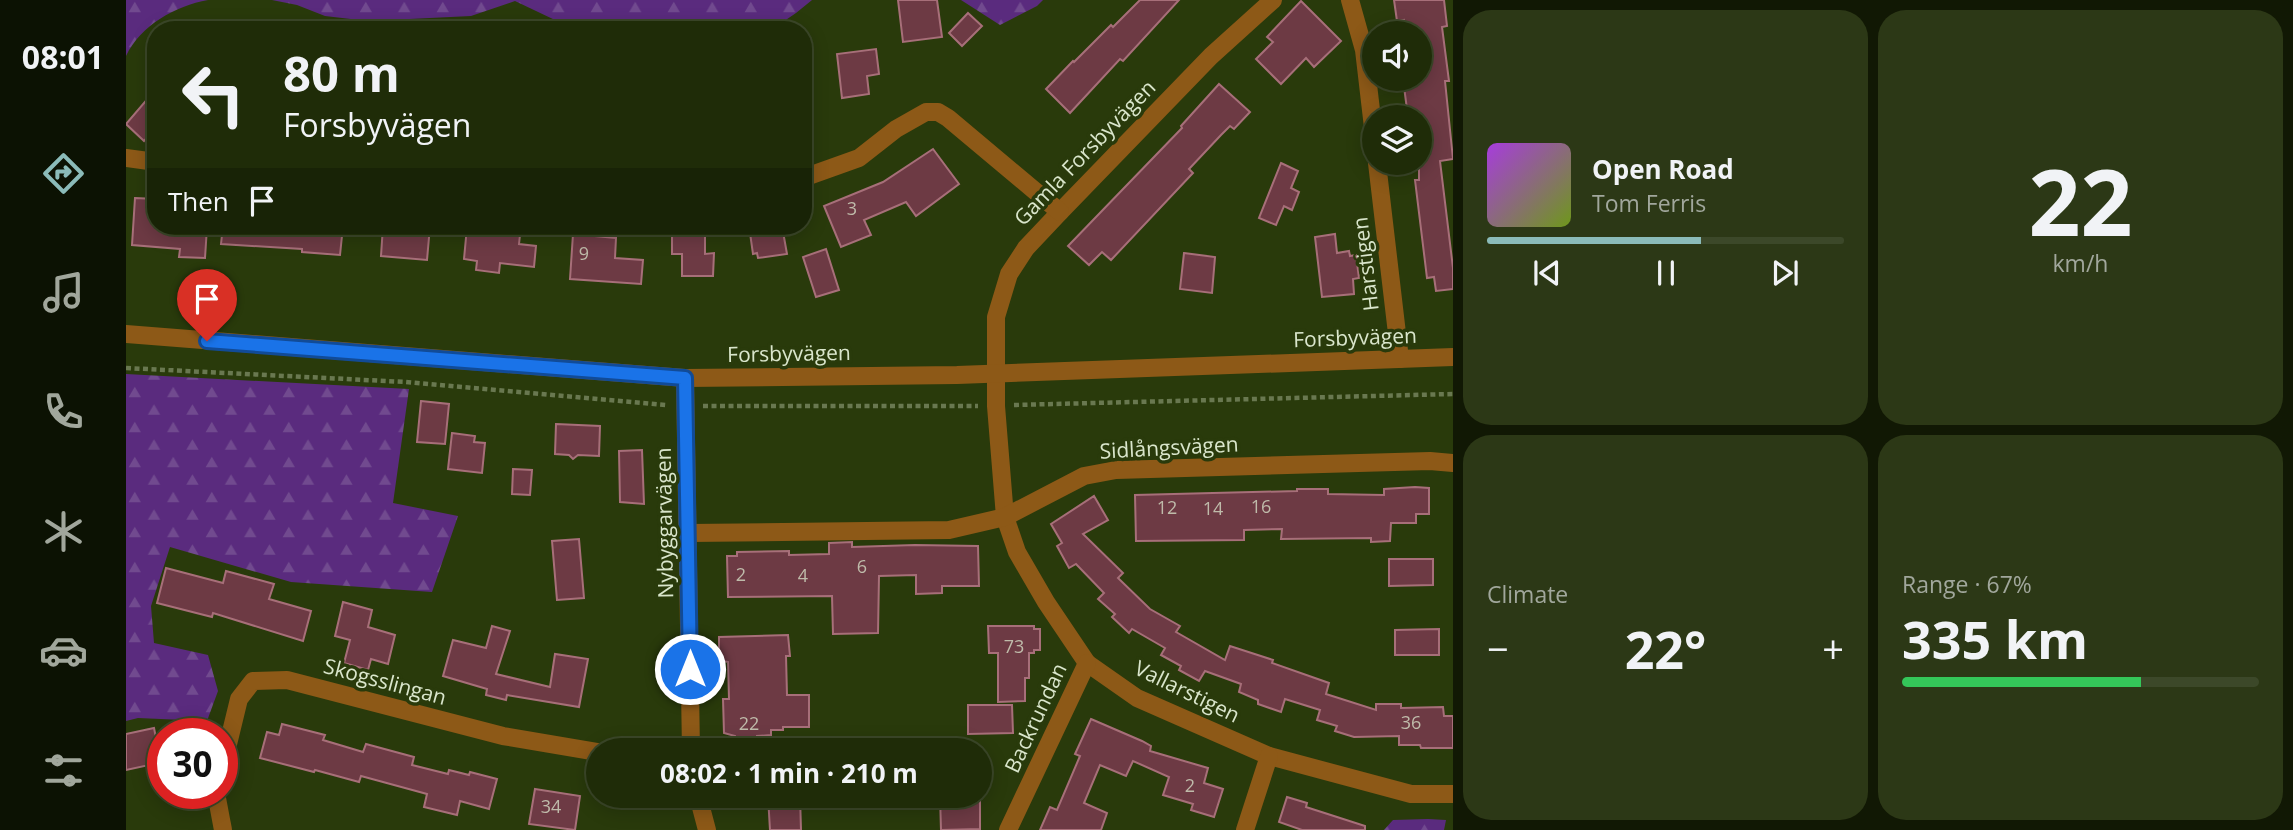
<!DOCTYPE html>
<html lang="en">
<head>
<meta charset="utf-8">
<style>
	:root { --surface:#1f2c08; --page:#2c3816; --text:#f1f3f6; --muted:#a1a79c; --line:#3c4829; --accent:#8bbbb9 }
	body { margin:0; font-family:"Open Sans",sans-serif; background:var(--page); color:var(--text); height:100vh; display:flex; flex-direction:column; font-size:26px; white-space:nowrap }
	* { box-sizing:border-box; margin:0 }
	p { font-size:23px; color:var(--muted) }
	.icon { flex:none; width:38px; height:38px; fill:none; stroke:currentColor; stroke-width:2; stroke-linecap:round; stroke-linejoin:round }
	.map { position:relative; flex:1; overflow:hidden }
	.drawer { display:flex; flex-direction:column; gap:10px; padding:10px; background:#111804; width:840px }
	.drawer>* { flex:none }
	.top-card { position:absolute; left:21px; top:21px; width:665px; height:214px; border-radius:28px; box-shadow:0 4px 18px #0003,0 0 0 2px var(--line); background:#1f2c08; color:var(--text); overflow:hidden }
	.buttons { position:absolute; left:1236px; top:21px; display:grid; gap:14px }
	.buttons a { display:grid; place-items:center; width:70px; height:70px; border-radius:50%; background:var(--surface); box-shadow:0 4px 18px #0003,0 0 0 2px var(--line); font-size:35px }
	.speed { position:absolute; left:21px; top:718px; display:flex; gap:14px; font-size:35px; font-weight:700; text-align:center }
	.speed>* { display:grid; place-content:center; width:91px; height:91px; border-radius:50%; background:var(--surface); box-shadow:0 4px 18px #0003,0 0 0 2px var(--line); line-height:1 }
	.speed .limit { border:10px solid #d22; background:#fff; color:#111 }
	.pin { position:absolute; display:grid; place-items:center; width:60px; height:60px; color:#fff; margin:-72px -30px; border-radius:50% 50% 50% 0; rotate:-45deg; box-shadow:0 0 7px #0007 }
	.pin .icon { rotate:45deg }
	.me { position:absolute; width:77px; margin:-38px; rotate:0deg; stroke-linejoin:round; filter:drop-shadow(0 0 5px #0008) }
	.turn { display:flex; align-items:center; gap:24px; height:147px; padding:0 21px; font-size:32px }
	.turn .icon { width:91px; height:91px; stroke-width:2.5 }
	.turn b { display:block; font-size:49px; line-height:60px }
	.then { display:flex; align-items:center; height:66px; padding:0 21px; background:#0003; gap:14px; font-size:26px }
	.big { font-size:52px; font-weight:700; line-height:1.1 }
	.drawer .widget { flex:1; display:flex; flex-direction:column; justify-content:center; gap:10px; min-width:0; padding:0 24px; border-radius:28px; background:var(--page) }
	.drawer .dial { align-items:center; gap:0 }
	.dial b { font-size:91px; line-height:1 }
	.song { display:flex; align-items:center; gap:21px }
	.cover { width:84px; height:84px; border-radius:10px; background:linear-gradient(135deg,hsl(280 70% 55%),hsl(80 70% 35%)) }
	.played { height:7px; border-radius:4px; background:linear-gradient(90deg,var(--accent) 60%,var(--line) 60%) }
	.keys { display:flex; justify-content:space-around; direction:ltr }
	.heat { display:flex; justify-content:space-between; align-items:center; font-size:38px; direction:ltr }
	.charge { height:10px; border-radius:5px; background:linear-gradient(90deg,#34c759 67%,var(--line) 0) }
	.drawer .tiles { flex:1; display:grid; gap:10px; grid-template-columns:repeat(2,1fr) }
	.trip { position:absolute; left:460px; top:738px; width:406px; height:70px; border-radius:35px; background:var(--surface); box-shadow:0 4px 18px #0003,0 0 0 2px var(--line); font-weight:700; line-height:70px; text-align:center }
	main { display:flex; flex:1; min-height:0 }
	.tab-bar { display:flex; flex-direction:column; width:126px; justify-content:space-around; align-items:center; background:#0c1203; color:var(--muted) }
	.tab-bar .icon { width:49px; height:49px }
	.tab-bar .selected { color:var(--accent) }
	.tab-bar b { font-size:32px; color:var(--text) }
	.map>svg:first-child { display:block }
	.forest { fill:url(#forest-firs) }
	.building { fill:#6d3a44; stroke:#a76f79; stroke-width:2 }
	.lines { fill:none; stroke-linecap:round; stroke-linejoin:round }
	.path { stroke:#697850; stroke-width:4.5; stroke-dasharray:5 3.5; stroke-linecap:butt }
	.minor { stroke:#8d5917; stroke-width:18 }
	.route-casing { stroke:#114b97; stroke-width:18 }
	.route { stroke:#1a73e8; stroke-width:12 }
	.labels { text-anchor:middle; stroke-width:7; stroke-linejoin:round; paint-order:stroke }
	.number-label { font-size:18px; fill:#bfbbaa }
	.street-label { font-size:21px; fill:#dae6cc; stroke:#293a0b }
</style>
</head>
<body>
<main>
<nav class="tab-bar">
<b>08:01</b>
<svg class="icon selected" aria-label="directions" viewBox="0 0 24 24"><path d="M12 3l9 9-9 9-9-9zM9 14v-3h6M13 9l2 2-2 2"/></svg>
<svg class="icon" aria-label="music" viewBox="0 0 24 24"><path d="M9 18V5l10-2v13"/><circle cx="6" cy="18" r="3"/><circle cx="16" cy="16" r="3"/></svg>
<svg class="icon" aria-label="phone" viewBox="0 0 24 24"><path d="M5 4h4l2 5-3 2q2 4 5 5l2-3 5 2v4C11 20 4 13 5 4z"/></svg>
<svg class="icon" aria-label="climate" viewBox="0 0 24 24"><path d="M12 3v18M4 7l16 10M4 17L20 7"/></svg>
<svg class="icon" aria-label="car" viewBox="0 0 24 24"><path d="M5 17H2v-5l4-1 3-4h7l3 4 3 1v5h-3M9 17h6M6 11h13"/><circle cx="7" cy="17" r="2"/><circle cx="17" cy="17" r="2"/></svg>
<svg class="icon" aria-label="filters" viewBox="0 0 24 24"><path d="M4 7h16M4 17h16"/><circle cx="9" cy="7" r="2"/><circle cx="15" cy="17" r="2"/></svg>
</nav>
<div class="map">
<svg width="1327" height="830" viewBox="0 0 1327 830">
	<defs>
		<pattern id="forest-firs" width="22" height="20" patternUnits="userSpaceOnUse" patternTransform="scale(1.75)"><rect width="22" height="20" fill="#5a2b7e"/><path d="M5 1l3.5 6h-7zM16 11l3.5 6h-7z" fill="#714a8f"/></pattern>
	</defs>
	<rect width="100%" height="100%" fill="#293a0b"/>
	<g class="forest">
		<path d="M0,0h82c-33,6 -67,25 -82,56z"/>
		<path d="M146,0h540l-16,13 -25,17h-195l-61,-29 -44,15 -103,5 -43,-5 -28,-11z"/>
		<path d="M835,0h82l-6,6 -37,19z"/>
		<path d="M0,374l283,15 -16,114 65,13 -26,76 -141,-10 -121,-35 -19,59 3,37 54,12 10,36 -11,30 -69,-3 -12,3z"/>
		<path d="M1302,819l18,1 -2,10h-60l9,-10z"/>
	</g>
	<g class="building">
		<path d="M772,0h39l5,37 -39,5z"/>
		<path d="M1014,0h39l-56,61 -3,-2 -50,54 -24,-24 27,-28 1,1 37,-37 2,2z"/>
		<path d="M1268,0h50l3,26 -5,1 7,54h-4l8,78 -13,2 13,107v21l-17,2 -2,-14 -7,1 -12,-98h4v-63h-11l-5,-38h16v-46h-13l-2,-13 -7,1z"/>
		<path d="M1175,1l40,40 -27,26 -8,-9 -25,26 -25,-25 17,-17 -6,-5z"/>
		<path d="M842,13l14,13 -20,20 -13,-13z"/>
		<path d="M750,49l3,25 -12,2 2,18 -27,4 -5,-44z"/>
		<path d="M1093,84l31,28 -16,17 -4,-3 -9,9 -32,34 4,4 -82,87 -9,-8 -13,13 -21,-19 114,-118 -1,-2z"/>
		<path d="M30,89v37l-12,15 -18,-17z"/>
		<path d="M807,149l26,35 -43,32 -10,-14 -42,18 7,15 -30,12 -17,-41 59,-24z"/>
		<path d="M1155,163l17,8 -7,17 8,4 -7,18 -8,-4 -8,19 -17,-7z"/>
		<path d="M9,198l21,1v27l51,1 -2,31 -26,-1 1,-8 -48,-4z"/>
		<path d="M97,226h120l-3,29 -38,-3v-3l-81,-5z"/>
		<path d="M257,226h47l-3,34 -46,-4z"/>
		<path d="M364,226h31l-2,18 17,2 -2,21 -34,-4 -1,10 -23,-3 1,-9 -13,-2 3,-32 23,2z"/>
		<path d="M623,226h33l5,28 -29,4 -1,-5 -4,1z"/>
		<path d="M579,228v26l9,-1 -1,23h-31v-22h-10v-25z"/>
		<path d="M447,234l43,4 -1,20 28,2 -2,24 -71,-5z"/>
		<path d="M1209,234l2,19 12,-2 1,5 6,-1 3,23 -6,1 1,15 -32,3 -7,-60z"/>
		<path d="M700,249l13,41 -23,7 -13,-40z"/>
		<path d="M1058,253l31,4 -3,36 -32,-4z"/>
		<path d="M295,401l28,3 -4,40 -28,-2z"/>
		<path d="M430,424l44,2 -1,30 -21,-1 -5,4 -4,-4 -14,-1z"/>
		<path d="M326,433l23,3 -1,6 11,1 -3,30 -34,-4z"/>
		<path d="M516,450l2,54 -24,-2 -1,-51z"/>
		<path d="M387,469l19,1 -2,25 -18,-1z"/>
		<path d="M1289,487l14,1v26h-13v9h-25l-1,18 -19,1v-4l-90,1 1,-10 -38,1v10l-108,1 -1,-46 162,-4v-2h31v5l56,1v-6z"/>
		<path d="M968,496l14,24 -25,14 40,39 -5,5 32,31 30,17 -4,6 49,28 5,-14 43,14 -1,3 57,20 -3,11 50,16v-6h25v4l42,-1 1,9h9v32h-32l-1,-3h-21v-9l-45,1 -19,-6 2,-5 -20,-6 3,-10 -35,-11 -4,13 -23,-8v-4l-19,-8 2,-8 -36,-13 -6,10 -20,-11 2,-4 -20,-11 4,-7 -33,-19 -3,4 -17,-16 3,-3 -17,-15 6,-6 -28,-29 -7,4 -12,-22 5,-3 -11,-19z"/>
		<path d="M453,539l5,59 -27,2 -5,-59z"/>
		<path d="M726,542v5l63,-2 63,1 1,40h-37v7l-26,1v-19l-37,1 -1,57 -45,1 -1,-38 -104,1 -1,-41h10v-4l52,-1v4l40,-1v-11z"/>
		<path d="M1263,559h44v26l-44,1z"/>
		<path d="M40,568l57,15 3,-12 48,13 -5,15 42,12 -8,30 -90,-28 -1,4 -55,-14z"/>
		<path d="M217,602l29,8 -4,17 27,8 -7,29 -17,-5 -3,11 -24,-7 6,-23 -15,-4z"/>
		<path d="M366,626l18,5 -14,43 54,13 5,-33 33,5 -9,48 -72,-12 -1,5 -20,-5 1,-6 -44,-13 10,-36 33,8z"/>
		<path d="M862,626h46v3h6v21h-6v3h-5v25h-4v23l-27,1v-49h-9z"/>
		<path d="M1313,629v26h-44v-25z"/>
		<path d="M662,635l2,21h-4l1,39h22v32h-26v3h-12v5l-14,1 1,15h-23v-15l-11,-3 -1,-34h6l-1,-37 -9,-2v-23z"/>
		<path d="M842,705h44l1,28 -45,1z"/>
		<path d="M965,719l51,22 9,5 -1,5 58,17 -4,15 19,6 -9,28 -23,-7 2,-6 -30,-9 6,-18 -36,-16 -7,15 -26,-11 -16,38 23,10 -6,17h-61l10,-23 7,3 23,-54 -5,-2z"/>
		<path d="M156,724l43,11 -2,5 40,12 3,-8 48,13 -2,8 36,9 1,-4 20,5 1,-3 27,7 -8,30 -29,-8 -3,14 -33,-8 3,-13 -66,-18 -2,6 -44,-12 -1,2 -54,-14 7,-26 12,3z"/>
		<path d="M28,728l3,15 6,-2v21l-37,8v-36z"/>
		<path d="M409,789l45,7 -5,34 -46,-6z"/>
		<path d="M642,796h32l1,34h-31z"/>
		<path d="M814,796h40v33l-39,1z"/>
		<path d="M1161,797l20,6 -1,4 59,19v4h-63l-23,-8z"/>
	</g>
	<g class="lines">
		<g class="path">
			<path d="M0,368l280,14 260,23"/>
			<path d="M888,405l439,-11"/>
			<path d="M577,406h275"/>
		</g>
		<g class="minor">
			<path d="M1147,0l-62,56 -151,156 -34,36 -17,26 -13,43v89l9,111 12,35 29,50 41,61 50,35 132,58 142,38h42"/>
			<path d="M1224,0l14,50 10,86"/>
			<path d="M0,158l30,4"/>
			<path d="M1251,163l23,196"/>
			<path d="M677,178l56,-20 37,-29 30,-17h12l10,6 112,94"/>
			<path d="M0,334l559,44 272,-3 496,-18"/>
			<path d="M559,378l6,373"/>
			<path d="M563,533l260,-3 56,-13 79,-41 32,-6 314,-9 23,2"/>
			<path d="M96,769l17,-70 14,-18 34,-1 216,56 95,16"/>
			<path d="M90,793l7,37"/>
			<path d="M572,796l9,34"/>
			<path d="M882,830l79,-167"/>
			<path d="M1119,830l24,-74"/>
		</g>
	</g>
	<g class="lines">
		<g class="route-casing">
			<path id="route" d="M81,341l478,37 5,291"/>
		</g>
		<use href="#route" class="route"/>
	</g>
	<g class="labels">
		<g class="number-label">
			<text x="726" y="215">3</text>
			<text x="458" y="260">9</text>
			<text x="1135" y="513">16</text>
			<text x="1041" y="514">12</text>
			<text x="1087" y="515">14</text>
			<text x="736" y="573">6</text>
			<text x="615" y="581">2</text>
			<text x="677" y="582">4</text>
			<text x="888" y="653">73</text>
			<text x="1285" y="729">36</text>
			<text x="623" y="730">22</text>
			<text x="1064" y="792">2</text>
			<text x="425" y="813">34</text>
		</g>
		<g class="street-label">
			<text transform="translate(959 153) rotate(-46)" y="7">Gamla Forsbyvägen</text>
			<text transform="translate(1240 264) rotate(-97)" y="7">Harstigen</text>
			<text transform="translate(1229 338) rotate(-2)" y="7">Forsbyvägen</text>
			<text transform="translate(663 354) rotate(-1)" y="7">Forsbyvägen</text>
			<text transform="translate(1043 448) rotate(-3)" y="7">Sidlångsvägen</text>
			<text transform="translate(539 523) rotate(-91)" y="7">Nybyggarvägen</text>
			<text transform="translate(259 682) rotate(15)" y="7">Skogsslingan</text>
			<text transform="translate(1061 692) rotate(26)" y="7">Vallarstigen</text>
			<text transform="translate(910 718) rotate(-65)" y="7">Backrundan</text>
		</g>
	</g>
</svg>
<div class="buttons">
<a><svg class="icon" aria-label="sound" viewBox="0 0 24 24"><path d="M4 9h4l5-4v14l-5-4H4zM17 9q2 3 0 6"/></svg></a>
<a><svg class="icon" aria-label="layers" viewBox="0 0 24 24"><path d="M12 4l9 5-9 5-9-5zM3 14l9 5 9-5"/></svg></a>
</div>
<div class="speed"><div class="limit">30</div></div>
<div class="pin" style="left:81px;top:341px;background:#d93025"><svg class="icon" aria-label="arrive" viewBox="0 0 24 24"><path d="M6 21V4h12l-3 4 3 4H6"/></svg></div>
<svg class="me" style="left:564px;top:669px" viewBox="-20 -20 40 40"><circle r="17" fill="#1a73e8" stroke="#fff" stroke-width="3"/><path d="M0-11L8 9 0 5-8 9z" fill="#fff"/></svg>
<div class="trip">08:02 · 1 min · 210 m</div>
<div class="top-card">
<div class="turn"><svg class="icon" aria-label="left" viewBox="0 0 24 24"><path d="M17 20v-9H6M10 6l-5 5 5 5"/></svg><div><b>80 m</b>Forsbyvägen</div></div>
<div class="then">Then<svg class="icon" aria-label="arrive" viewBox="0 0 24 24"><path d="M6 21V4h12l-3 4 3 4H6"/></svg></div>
</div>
</div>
<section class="drawer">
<div class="tiles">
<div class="widget">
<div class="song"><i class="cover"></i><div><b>Open Road</b><p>Tom Ferris</p></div></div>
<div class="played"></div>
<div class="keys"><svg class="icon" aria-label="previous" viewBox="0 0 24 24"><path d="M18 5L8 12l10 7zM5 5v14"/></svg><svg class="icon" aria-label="pause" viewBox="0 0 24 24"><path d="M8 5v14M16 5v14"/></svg><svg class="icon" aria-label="next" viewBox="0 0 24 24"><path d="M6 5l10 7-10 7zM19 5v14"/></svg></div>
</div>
<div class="widget dial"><b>22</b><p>km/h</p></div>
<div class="widget"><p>Climate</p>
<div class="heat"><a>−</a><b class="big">22°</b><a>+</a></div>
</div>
<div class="widget"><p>Range · 67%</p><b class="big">335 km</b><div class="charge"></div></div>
</div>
</section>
</main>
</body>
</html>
